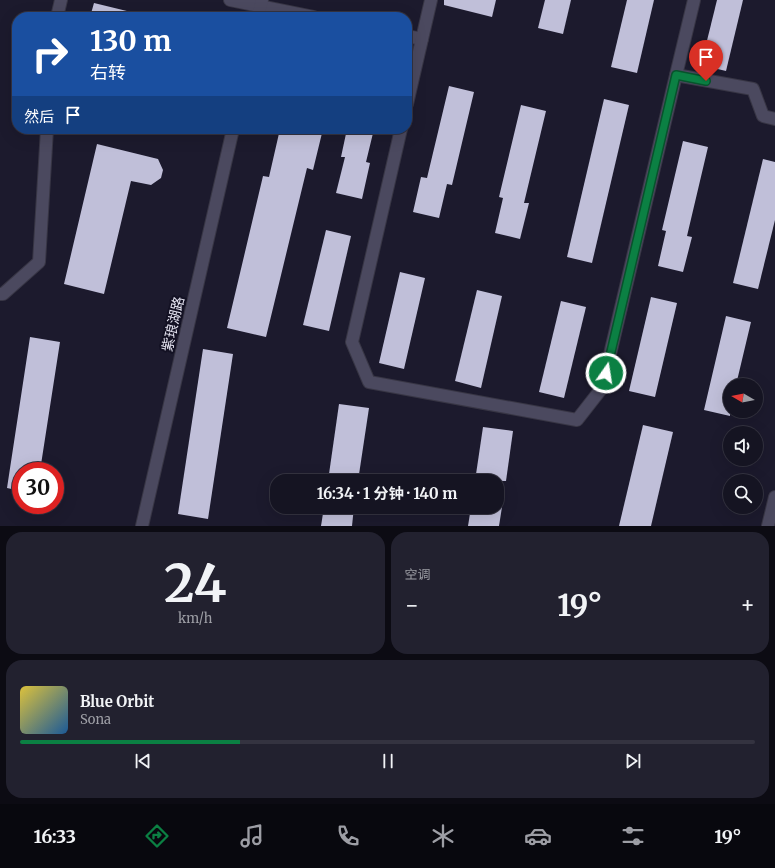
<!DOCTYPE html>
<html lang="zh">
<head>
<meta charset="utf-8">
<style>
	:root { --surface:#151422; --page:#22212f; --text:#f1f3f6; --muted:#9d9ea5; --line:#343340; --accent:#0b8043 }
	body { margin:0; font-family:Merriweather,"Noto Sans SC",serif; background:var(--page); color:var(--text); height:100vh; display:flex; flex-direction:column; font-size:15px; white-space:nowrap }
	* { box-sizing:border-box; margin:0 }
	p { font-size:13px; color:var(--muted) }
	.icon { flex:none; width:22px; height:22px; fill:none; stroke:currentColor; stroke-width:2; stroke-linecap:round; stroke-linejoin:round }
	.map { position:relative; height:526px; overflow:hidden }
	.drawer { display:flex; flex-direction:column; gap:6px; padding:6px; background:#0c0b13; flex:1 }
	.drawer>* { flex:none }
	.guide { position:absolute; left:12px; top:12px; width:400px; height:122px; border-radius:16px; box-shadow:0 4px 16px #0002,0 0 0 1px var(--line); background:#1a4fa0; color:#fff; overflow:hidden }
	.needle { width:26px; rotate:279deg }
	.controls { position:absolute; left:723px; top:378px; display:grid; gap:8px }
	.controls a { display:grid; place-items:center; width:40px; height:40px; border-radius:50%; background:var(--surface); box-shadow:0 4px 16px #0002,0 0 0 1px var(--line); font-size:20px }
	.speed { position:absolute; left:12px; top:462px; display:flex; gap:8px; font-size:20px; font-weight:700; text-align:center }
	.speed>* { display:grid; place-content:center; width:52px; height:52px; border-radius:50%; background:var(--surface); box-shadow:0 4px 16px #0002,0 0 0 1px var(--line); line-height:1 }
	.speed .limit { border:6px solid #d22; background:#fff; color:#111 }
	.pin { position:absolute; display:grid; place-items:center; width:34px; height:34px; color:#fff; margin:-41px -17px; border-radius:50% 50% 50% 0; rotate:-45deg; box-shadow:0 0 4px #0007 }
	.pin .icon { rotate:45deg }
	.me { position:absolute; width:44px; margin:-22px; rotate:13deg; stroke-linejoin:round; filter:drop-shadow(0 0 3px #0008) }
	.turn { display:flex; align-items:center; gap:14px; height:84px; padding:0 12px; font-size:18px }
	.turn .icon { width:52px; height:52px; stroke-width:2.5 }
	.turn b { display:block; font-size:28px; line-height:34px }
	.then { display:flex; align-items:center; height:38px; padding:0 12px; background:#0003; gap:8px; font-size:15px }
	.big { font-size:30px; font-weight:700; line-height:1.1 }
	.drawer .widget { flex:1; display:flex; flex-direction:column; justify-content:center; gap:6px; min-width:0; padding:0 14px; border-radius:16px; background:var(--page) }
	.drawer .dial { align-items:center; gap:0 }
	.dial b { font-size:52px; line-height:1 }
	.song { display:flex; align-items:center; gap:12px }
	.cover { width:48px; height:48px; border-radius:6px; background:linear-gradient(135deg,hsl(50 70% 55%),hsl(210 70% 35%)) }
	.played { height:4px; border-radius:2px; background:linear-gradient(90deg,var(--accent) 30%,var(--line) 30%) }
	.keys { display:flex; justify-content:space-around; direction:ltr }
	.heat { display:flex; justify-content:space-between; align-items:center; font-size:22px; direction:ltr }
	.drawer .tiles { flex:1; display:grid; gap:6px; grid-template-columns:1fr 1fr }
	.widget:last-child { grid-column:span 2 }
	.trip { position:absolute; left:270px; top:474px; width:234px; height:40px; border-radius:16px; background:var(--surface); box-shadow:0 4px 16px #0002,0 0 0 1px var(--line); font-weight:700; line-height:40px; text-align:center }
	.tabs { display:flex; height:64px; justify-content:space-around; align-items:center; background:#08080e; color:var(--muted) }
	.tabs .icon { width:28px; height:28px }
	.tabs .selected { color:var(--accent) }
	.tabs b { font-size:18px; color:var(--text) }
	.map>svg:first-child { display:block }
	.building { fill:#c0bfd9 }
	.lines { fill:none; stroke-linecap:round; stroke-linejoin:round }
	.street-casing { stroke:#383645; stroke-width:14 }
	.secondary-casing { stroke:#383645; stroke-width:14 }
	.street { stroke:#4b495f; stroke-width:12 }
	.secondary { stroke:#4b495f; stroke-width:12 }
	.route-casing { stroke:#07532c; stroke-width:10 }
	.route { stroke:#0b8043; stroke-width:7 }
	.labels { text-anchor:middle; stroke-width:4; stroke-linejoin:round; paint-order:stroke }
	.street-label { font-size:14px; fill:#e5e4f1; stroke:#131123 }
</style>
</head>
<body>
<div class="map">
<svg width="775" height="526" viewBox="0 0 775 526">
	<rect width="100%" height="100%" fill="#1c1a2d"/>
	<g class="building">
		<path d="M444,0h52l-4,17 -48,-12z"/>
		<path d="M545,0h26l-8,34 -25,-6z"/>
		<path d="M627,0h27l-17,73 -26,-6z"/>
		<path d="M717,0h26l-17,71 -25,-6z"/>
		<path d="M94,3l37,9 -1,5h-40z"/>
		<path d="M449,86l25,6 -22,93 -5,-1 -8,34 -26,-6 8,-35 6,1z"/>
		<path d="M604,99l25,6 -37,158 -25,-6z"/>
		<path d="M521,105l25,6 -22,92h5l-9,36 -25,-6 8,-35 -4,-1z"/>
		<path d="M280,129h43l-10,41 -6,-2 -41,169 -39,-9 36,-152 6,1z"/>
		<path d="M347,129h27l-8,33 4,1 -8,36 -26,-6 9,-36h-4z"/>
		<path d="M683,141l25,6 -21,89 5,1 -9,35 -25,-6 8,-35 -4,-1z"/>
		<path d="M97,144l61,15 5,11 -2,8 -10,7 -20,-4 -27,113 -40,-10z"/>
		<path d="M763,159l12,3v58l-17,69 -25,-6z"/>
		<path d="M326,230l25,6 -22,95 -26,-6z"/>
		<path d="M400,272l25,6 -21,91 -25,-6z"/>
		<path d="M477,290l25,6 -21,92 -26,-7z"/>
		<path d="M651,297l26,6 -22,94 -26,-6z"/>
		<path d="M561,301l25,6 -22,91 -25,-6z"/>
		<path d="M726,316l25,6 -15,63h-6v31l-26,-6z"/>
		<path d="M30,337l30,5 -20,129h-19v20l-14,-3z"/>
		<path d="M203,349l30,5 -25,165 -30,-5z"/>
		<path d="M339,404l30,4 -11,73h-30z"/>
		<path d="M643,425l30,7 -22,94h-32z"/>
		<path d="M483,427l30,4 -7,50h-31z"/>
		<path d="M324,507h30l-2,19h-31z"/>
		<path d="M471,507h31l-3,19h-31z"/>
	</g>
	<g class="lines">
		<g class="street-casing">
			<g id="street">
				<path d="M230,0l84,17"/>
				<path d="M57,17l4,-17"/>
				<path d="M407,36l15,3"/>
				<path d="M676,75l77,14 10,27 12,3"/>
				<path d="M407,104l24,-104"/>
				<path d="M401,129l-49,213 17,40 208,38 25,-32 74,-313 18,-75"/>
				<path d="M0,294h3l36,-32 8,-133"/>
			</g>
		</g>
		<g class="secondary-casing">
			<g id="secondary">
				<path d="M258,17l4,-17"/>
				<path d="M142,526l91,-397"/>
				<path d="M768,526l7,-29"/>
			</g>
		</g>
		<use href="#street" class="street"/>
		<use href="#secondary" class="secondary"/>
	</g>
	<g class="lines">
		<g class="route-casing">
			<path id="route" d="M606,373l70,-298 30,6"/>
		</g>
		<use href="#route" class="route"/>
	</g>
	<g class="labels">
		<g class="street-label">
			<text transform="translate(173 324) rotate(-77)" y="5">紫琅湖路</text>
		</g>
	</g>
</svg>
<div class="controls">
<a><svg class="needle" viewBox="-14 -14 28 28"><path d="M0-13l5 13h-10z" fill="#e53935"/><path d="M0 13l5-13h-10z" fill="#9d9ea5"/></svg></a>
<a><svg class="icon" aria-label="sound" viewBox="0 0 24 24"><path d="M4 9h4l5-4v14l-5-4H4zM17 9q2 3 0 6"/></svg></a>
<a><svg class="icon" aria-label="search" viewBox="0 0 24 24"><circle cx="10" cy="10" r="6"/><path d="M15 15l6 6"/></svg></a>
</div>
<div class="speed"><div class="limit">30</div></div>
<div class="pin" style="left:706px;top:81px;background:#d93025"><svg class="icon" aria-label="arrive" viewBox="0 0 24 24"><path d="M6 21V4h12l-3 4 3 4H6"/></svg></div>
<svg class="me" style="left:606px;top:373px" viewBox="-20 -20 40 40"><circle r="17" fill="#0b8043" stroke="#fff" stroke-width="3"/><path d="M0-11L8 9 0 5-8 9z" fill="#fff"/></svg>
<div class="trip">16:34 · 1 分钟 · 140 m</div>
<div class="guide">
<div class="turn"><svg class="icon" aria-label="right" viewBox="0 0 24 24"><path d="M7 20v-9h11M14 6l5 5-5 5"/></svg><div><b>130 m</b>右转</div></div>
<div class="then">然后<svg class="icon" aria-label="arrive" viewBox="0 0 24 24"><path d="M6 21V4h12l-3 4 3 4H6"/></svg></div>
</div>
</div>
<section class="drawer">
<div class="tiles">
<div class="widget dial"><b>24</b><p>km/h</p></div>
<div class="widget"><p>空调</p>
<div class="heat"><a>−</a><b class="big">19°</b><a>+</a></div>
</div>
<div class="widget">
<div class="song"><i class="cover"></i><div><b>Blue Orbit</b><p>Sona</p></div></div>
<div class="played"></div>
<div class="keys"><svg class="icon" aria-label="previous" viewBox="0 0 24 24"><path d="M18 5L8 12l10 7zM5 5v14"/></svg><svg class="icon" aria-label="pause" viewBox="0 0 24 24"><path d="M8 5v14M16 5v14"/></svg><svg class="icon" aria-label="next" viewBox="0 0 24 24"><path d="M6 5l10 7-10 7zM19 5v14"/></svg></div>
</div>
</div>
</section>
<nav class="tabs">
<b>16:33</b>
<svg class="icon selected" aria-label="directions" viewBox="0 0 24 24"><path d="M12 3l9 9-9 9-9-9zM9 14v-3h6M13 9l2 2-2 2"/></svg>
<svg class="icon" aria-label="music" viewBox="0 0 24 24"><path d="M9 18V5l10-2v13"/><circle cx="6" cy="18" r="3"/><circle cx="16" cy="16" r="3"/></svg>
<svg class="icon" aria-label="phone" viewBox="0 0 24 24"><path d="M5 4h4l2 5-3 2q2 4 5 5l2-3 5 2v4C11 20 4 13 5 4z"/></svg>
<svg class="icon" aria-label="climate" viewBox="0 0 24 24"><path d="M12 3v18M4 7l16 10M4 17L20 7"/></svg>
<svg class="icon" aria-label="car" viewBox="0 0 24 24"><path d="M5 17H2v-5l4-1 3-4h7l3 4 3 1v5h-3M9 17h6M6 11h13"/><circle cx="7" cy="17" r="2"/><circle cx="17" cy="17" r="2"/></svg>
<svg class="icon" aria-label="filters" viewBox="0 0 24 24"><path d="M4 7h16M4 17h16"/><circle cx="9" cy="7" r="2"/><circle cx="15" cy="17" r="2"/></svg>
<b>19°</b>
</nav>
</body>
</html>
